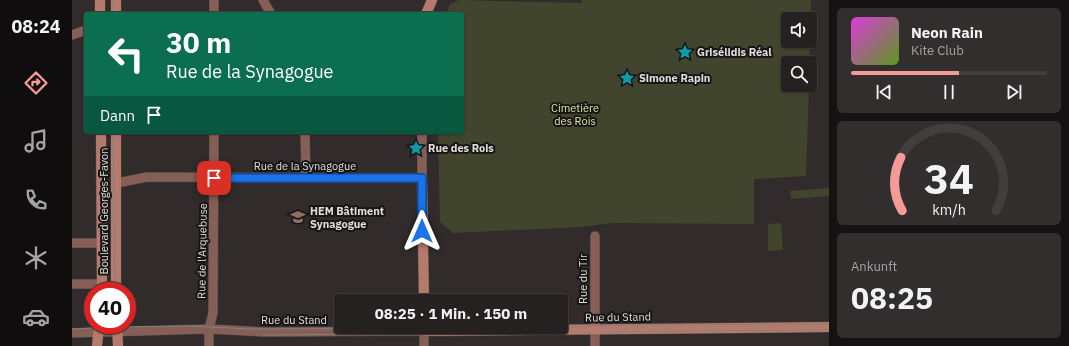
<!DOCTYPE html>
<html lang="de">
<head>
<meta charset="utf-8">
<style>
	:root { --surface:#252120; --page:#312e2d; --text:#f1f3f6; --muted:#a3a3a5; --line:#423e3e; --accent:#f59b97 }
	body { margin:0; font-family:"IBM Plex Sans",sans-serif; background:var(--page); color:var(--text); height:100vh; display:flex; flex-direction:column; font-size:15px; white-space:nowrap }
	* { box-sizing:border-box; margin:0 }
	p { font-size:13px; color:var(--muted) }
	.icon { flex:none; width:22px; height:22px; fill:none; stroke:currentColor; stroke-width:2; stroke-linecap:round; stroke-linejoin:round }
	.map { position:relative; flex:1; overflow:hidden }
	.sheet { display:flex; flex-direction:column; gap:8px; padding:8px; background:#141212; width:240px }
	.sheet>* { flex:none }
	.banner { position:absolute; left:12px; top:12px; width:380px; height:122px; border-radius:4px; box-shadow:0 1px 3px #0004,0 0 0 1px var(--line); background:#0b6e4f; color:#fff; overflow:hidden }
	.controls { position:absolute; left:709px; top:12px; display:grid; gap:8px }
	.controls a { display:grid; place-items:center; width:36px; height:36px; border-radius:4px; background:var(--surface); box-shadow:0 1px 3px #0004,0 0 0 1px var(--line); font-size:20px }
	.speed { position:absolute; left:12px; top:282px; display:flex; gap:8px; font-size:20px; font-weight:700; text-align:center }
	.speed>* { display:grid; place-content:center; width:52px; height:52px; border-radius:50%; background:var(--surface); box-shadow:0 1px 3px #0004,0 0 0 1px var(--line); line-height:1 }
	.speed .limit { border:6px solid #d22; background:#fff; color:#111 }
	.pin { position:absolute; display:grid; place-items:center; width:34px; height:34px; color:#fff; margin:-17px; border-radius:8px; box-shadow:0 2px 6px #0006 }
	.me { position:absolute; width:44px; margin:-22px; rotate:0deg; stroke-linejoin:round; filter:drop-shadow(0 0 3px #0008) }
	.turn { display:flex; align-items:center; gap:14px; height:84px; padding:0 16px; font-size:18px }
	.turn .icon { width:52px; height:52px; stroke-width:2.5 }
	.turn b { display:block; font-size:28px; line-height:34px }
	.then { display:flex; align-items:center; height:38px; padding:0 16px; background:#0003; gap:8px; font-size:15px }
	.big { font-size:30px; font-weight:700; line-height:1.1 }
	.sheet .tile { flex:1; display:flex; flex-direction:column; justify-content:center; gap:6px; min-width:0; padding:0 14px; border-radius:6px; background:var(--page) }
	.sheet .dial { align-items:center; gap:0 }
	.dial svg { height:104px; overflow:visible; fill:none; stroke:var(--line); stroke-width:7; stroke-linecap:round; text-anchor:middle }
	.dial text { fill:var(--text); stroke:none }
	.song { display:flex; align-items:center; gap:12px }
	.cover { width:48px; height:48px; border-radius:6px; background:linear-gradient(135deg,hsl(300 70% 55%),hsl(90 70% 35%)) }
	.played { height:4px; border-radius:2px; background:linear-gradient(90deg,var(--accent) 55%,var(--line) 55%) }
	.keys { display:flex; justify-content:space-around; direction:ltr }
	.trip { position:absolute; left:262px; top:294px; width:234px; height:40px; border-radius:4px; background:var(--surface); box-shadow:0 1px 3px #0004,0 0 0 1px var(--line); font-weight:700; line-height:40px; text-align:center }
	main { display:flex; flex:1; min-height:0 }
	.tabs { display:flex; flex-direction:column; width:72px; justify-content:space-around; align-items:center; background:#0f0d0d; color:var(--muted) }
	.tabs .icon { width:28px; height:28px }
	.tabs .active { color:var(--accent) }
	.tabs b { font-size:18px; color:var(--text) }
	.map>svg:first-child { display:block }
	.green { fill:#42452d }
	.lines { fill:none; stroke-linecap:round; stroke-linejoin:round }
	.street-casing { stroke:#4d4847; stroke-width:10 }
	.secondary-casing { stroke:#4d4847; stroke-width:11 }
	.street { stroke:#855f56; stroke-width:9 }
	.secondary { stroke:#b67a6c; stroke-width:10 }
	.tram { stroke:#84807f; stroke-width:1 }
	.route-casing { stroke:#114b97; stroke-width:10 }
	.route { stroke:#1a73e8; stroke-width:7 }
	.labels { text-anchor:middle; stroke-width:4; stroke-linejoin:round; paint-order:stroke }
	.poi-label { font-size:11px; font-weight:bold; fill:#e0dddb; stroke:#171515; text-anchor:start }
	.park-label { font-size:11px; fill:#dee7a5; stroke:#171515 }
	.street-label { font-size:11px; fill:#e0dddb; stroke:#171515 }
</style>
</head>
<body>
<main>
<nav class="tabs">
<b>08:24</b>
<svg class="icon active" aria-label="directions" viewBox="0 0 24 24"><path d="M12 3l9 9-9 9-9-9zM9 14v-3h6M13 9l2 2-2 2"/></svg>
<svg class="icon" aria-label="music" viewBox="0 0 24 24"><path d="M9 18V5l10-2v13"/><circle cx="6" cy="18" r="3"/><circle cx="16" cy="16" r="3"/></svg>
<svg class="icon" aria-label="phone" viewBox="0 0 24 24"><path d="M5 4h4l2 5-3 2q2 4 5 5l2-3 5 2v4C11 20 4 13 5 4z"/></svg>
<svg class="icon" aria-label="climate" viewBox="0 0 24 24"><path d="M12 3v18M4 7l16 10M4 17L20 7"/></svg>
<svg class="icon" aria-label="car" viewBox="0 0 24 24"><path d="M5 17H2v-5l4-1 3-4h7l3 4 3 1v5h-3M9 17h6M6 11h13"/><circle cx="7" cy="17" r="2"/><circle cx="17" cy="17" r="2"/></svg>
</nav>
<div class="map">
<svg width="757" height="346" viewBox="0 0 757 346">
	<rect width="100%" height="100%" fill="#312c2b"/>
	<g class="green">
		<path d="M387,0l123,3v-3h229l-1,35v-16h-22v22h22l-1,22h-21v22h21l-3,91 -52,3v45l-141,-1 -32,4 -128,6 -13,-11 -2,-90h24v-118h-14l1,-9z"/>
		<path d="M757,188v8l-38,3 -1,-8z"/>
		<path d="M709,223l2,27 -15,1v-27z"/>
	</g>
	<g class="lines">
		<g class="street-casing">
			<g id="street">
				<path d="M191,0l8,14"/>
				<path d="M142,14v-14"/>
				<path d="M0,35l14,-5"/>
				<path d="M233,132l1,46"/>
				<path d="M45,183l30,-6 275,1v-46"/>
				<path d="M0,243h29"/>
				<path d="M0,284h30"/>
				<path d="M0,333l137,-4 55,3 160,-1v15"/>
				<path d="M137,346v-17l4,-16 1,-181"/>
				<path d="M523,346v-110"/>
			</g>
		</g>
		<g class="secondary-casing">
			<g id="secondary">
				<path d="M44,0v14"/>
				<path d="M28,14v-14"/>
				<path d="M354,14l6,-14"/>
				<path d="M29,132l1,159"/>
				<path d="M350,178l2,123"/>
				<path d="M44,291v-159"/>
				<path d="M45,325l1,21"/>
				<path d="M352,327v4h18l387,-4"/>
				<path d="M25,346l2,-21"/>
			</g>
		</g>
		<use href="#street" class="street"/>
		<use href="#secondary" class="secondary"/>
		<g class="tram">
			<path d="M41,0v14"/>
			<path d="M41,132l2,159"/>
			<path d="M0,329l37,-2 81,-1 59,3 297,-1 74,-3 209,-1"/>
			<path d="M533,332l224,-2"/>
			<path d="M191,335l108,-1"/>
		</g>
	</g>
	<g class="lines">
		<g class="route-casing">
			<path id="route" d="M142,178h208v53"/>
		</g>
		<use href="#route" class="route"/>
	</g>
	<defs>
		<g id="sight-bare" transform="scale(1.2)"><path d="M0-6L1.8-2.2L6-1.7L2.9 1.2L3.7 5.4L0 3.3L-3.7 5.4L-2.9 1.2L-6-1.7L-1.8-2.2Z" fill="#0f9aa8" stroke="#171515" stroke-width="2.5" paint-order="stroke"/></g>
		<g id="university-bare" transform="scale(1.2)"><path d="M0-5L7-2L0 1L-7-2ZM-4 1L0 2.5L4 1V4Q0 6-4 4Z" fill="#8d6e63" stroke="#171515" stroke-width="2.5" paint-order="stroke"/></g>
	</defs>
	<g fill-rule="evenodd">
		<use href="#sight-bare" x="613" y="52"/>
		<use href="#sight-bare" x="555" y="78"/>
		<use href="#sight-bare" x="344" y="148"/>
		<use href="#university-bare" x="226" y="217"/>
	</g>
	<g class="labels">
		<g class="poi-label">
			<text x="625" y="56">Grisélidis Réal</text>
			<text x="567" y="82">Simone Rapin</text>
			<text x="356" y="152">Rue des Rois</text>
			<text x="238" y="215">HEM Bâtiment<tspan x="238" dy="13">Synagogue</tspan></text>
		</g>
		<g class="park-label">
			<text x="503" y="112">Cimetière<tspan x="503" dy="13">des Rois</tspan></text>
		</g>
		<g class="street-label">
			<text x="233" y="170">Rue de la Synagogue</text>
			<text transform="translate(32 211) rotate(-90)" y="4">Boulevard Georges-Favon</text>
			<text transform="translate(130 251) rotate(-89)" y="4">Rue de l'Arquebuse</text>
			<text transform="translate(511 279) rotate(-90)" y="4">Rue du Tir</text>
			<text transform="translate(546 317) rotate(-1)" y="4">Rue du Stand</text>
			<text x="222" y="324">Rue du Stand</text>
		</g>
	</g>
</svg>
<div class="controls">
<a><svg class="icon" aria-label="sound" viewBox="0 0 24 24"><path d="M4 9h4l5-4v14l-5-4H4zM17 9q2 3 0 6"/></svg></a>
<a><svg class="icon" aria-label="search" viewBox="0 0 24 24"><circle cx="10" cy="10" r="6"/><path d="M15 15l6 6"/></svg></a>
</div>
<div class="speed"><div class="limit">40</div></div>
<div class="pin" style="left:142px;top:178px;background:#d93025"><svg class="icon" aria-label="arrive" viewBox="0 0 24 24"><path d="M6 21V4h12l-3 4 3 4H6"/></svg></div>
<svg class="me" style="left:350px;top:231px" viewBox="-20 -20 40 40"><path d="M0-17L14 15 0 8-14 15z" fill="#1a73e8" stroke="#fff" stroke-width="4"/></svg>
<div class="trip">08:25 · 1 Min. · 150 m</div>
<div class="banner">
<div class="turn"><svg class="icon" aria-label="left" viewBox="0 0 24 24"><path d="M17 20v-9H6M10 6l-5 5 5 5"/></svg><div><b>30 m</b>Rue de la Synagogue</div></div>
<div class="then">Dann<svg class="icon" aria-label="arrive" viewBox="0 0 24 24"><path d="M6 21V4h12l-3 4 3 4H6"/></svg></div>
</div>
</div>
<section class="sheet">
<div class="tile">
<div class="song"><i class="cover"></i><div><b>Neon Rain</b><p>Kite Club</p></div></div>
<div class="played"></div>
<div class="keys"><svg class="icon" aria-label="previous" viewBox="0 0 24 24"><path d="M18 5L8 12l10 7zM5 5v14"/></svg><svg class="icon" aria-label="pause" viewBox="0 0 24 24"><path d="M8 5v14M16 5v14"/></svg><svg class="icon" aria-label="next" viewBox="0 0 24 24"><path d="M6 5l10 7-10 7zM19 5v14"/></svg></div>
</div>
<div class="tile dial"><svg viewBox="0 0 100 80">
<path d="M14 69A42 42 0 1 1 86 69"/>
<path d="M14 69A42 42 0 0 1 13 28" stroke="#f59b97"/>
<text x="50" y="56" font-size="32" font-weight="700">34</text>
<text x="50" y="72" font-size="11">km/h</text>
</svg></div>
<div class="tile"><p>Ankunft</p><b class="big">08:25</b></div>
</section>
</main>
</body>
</html>
